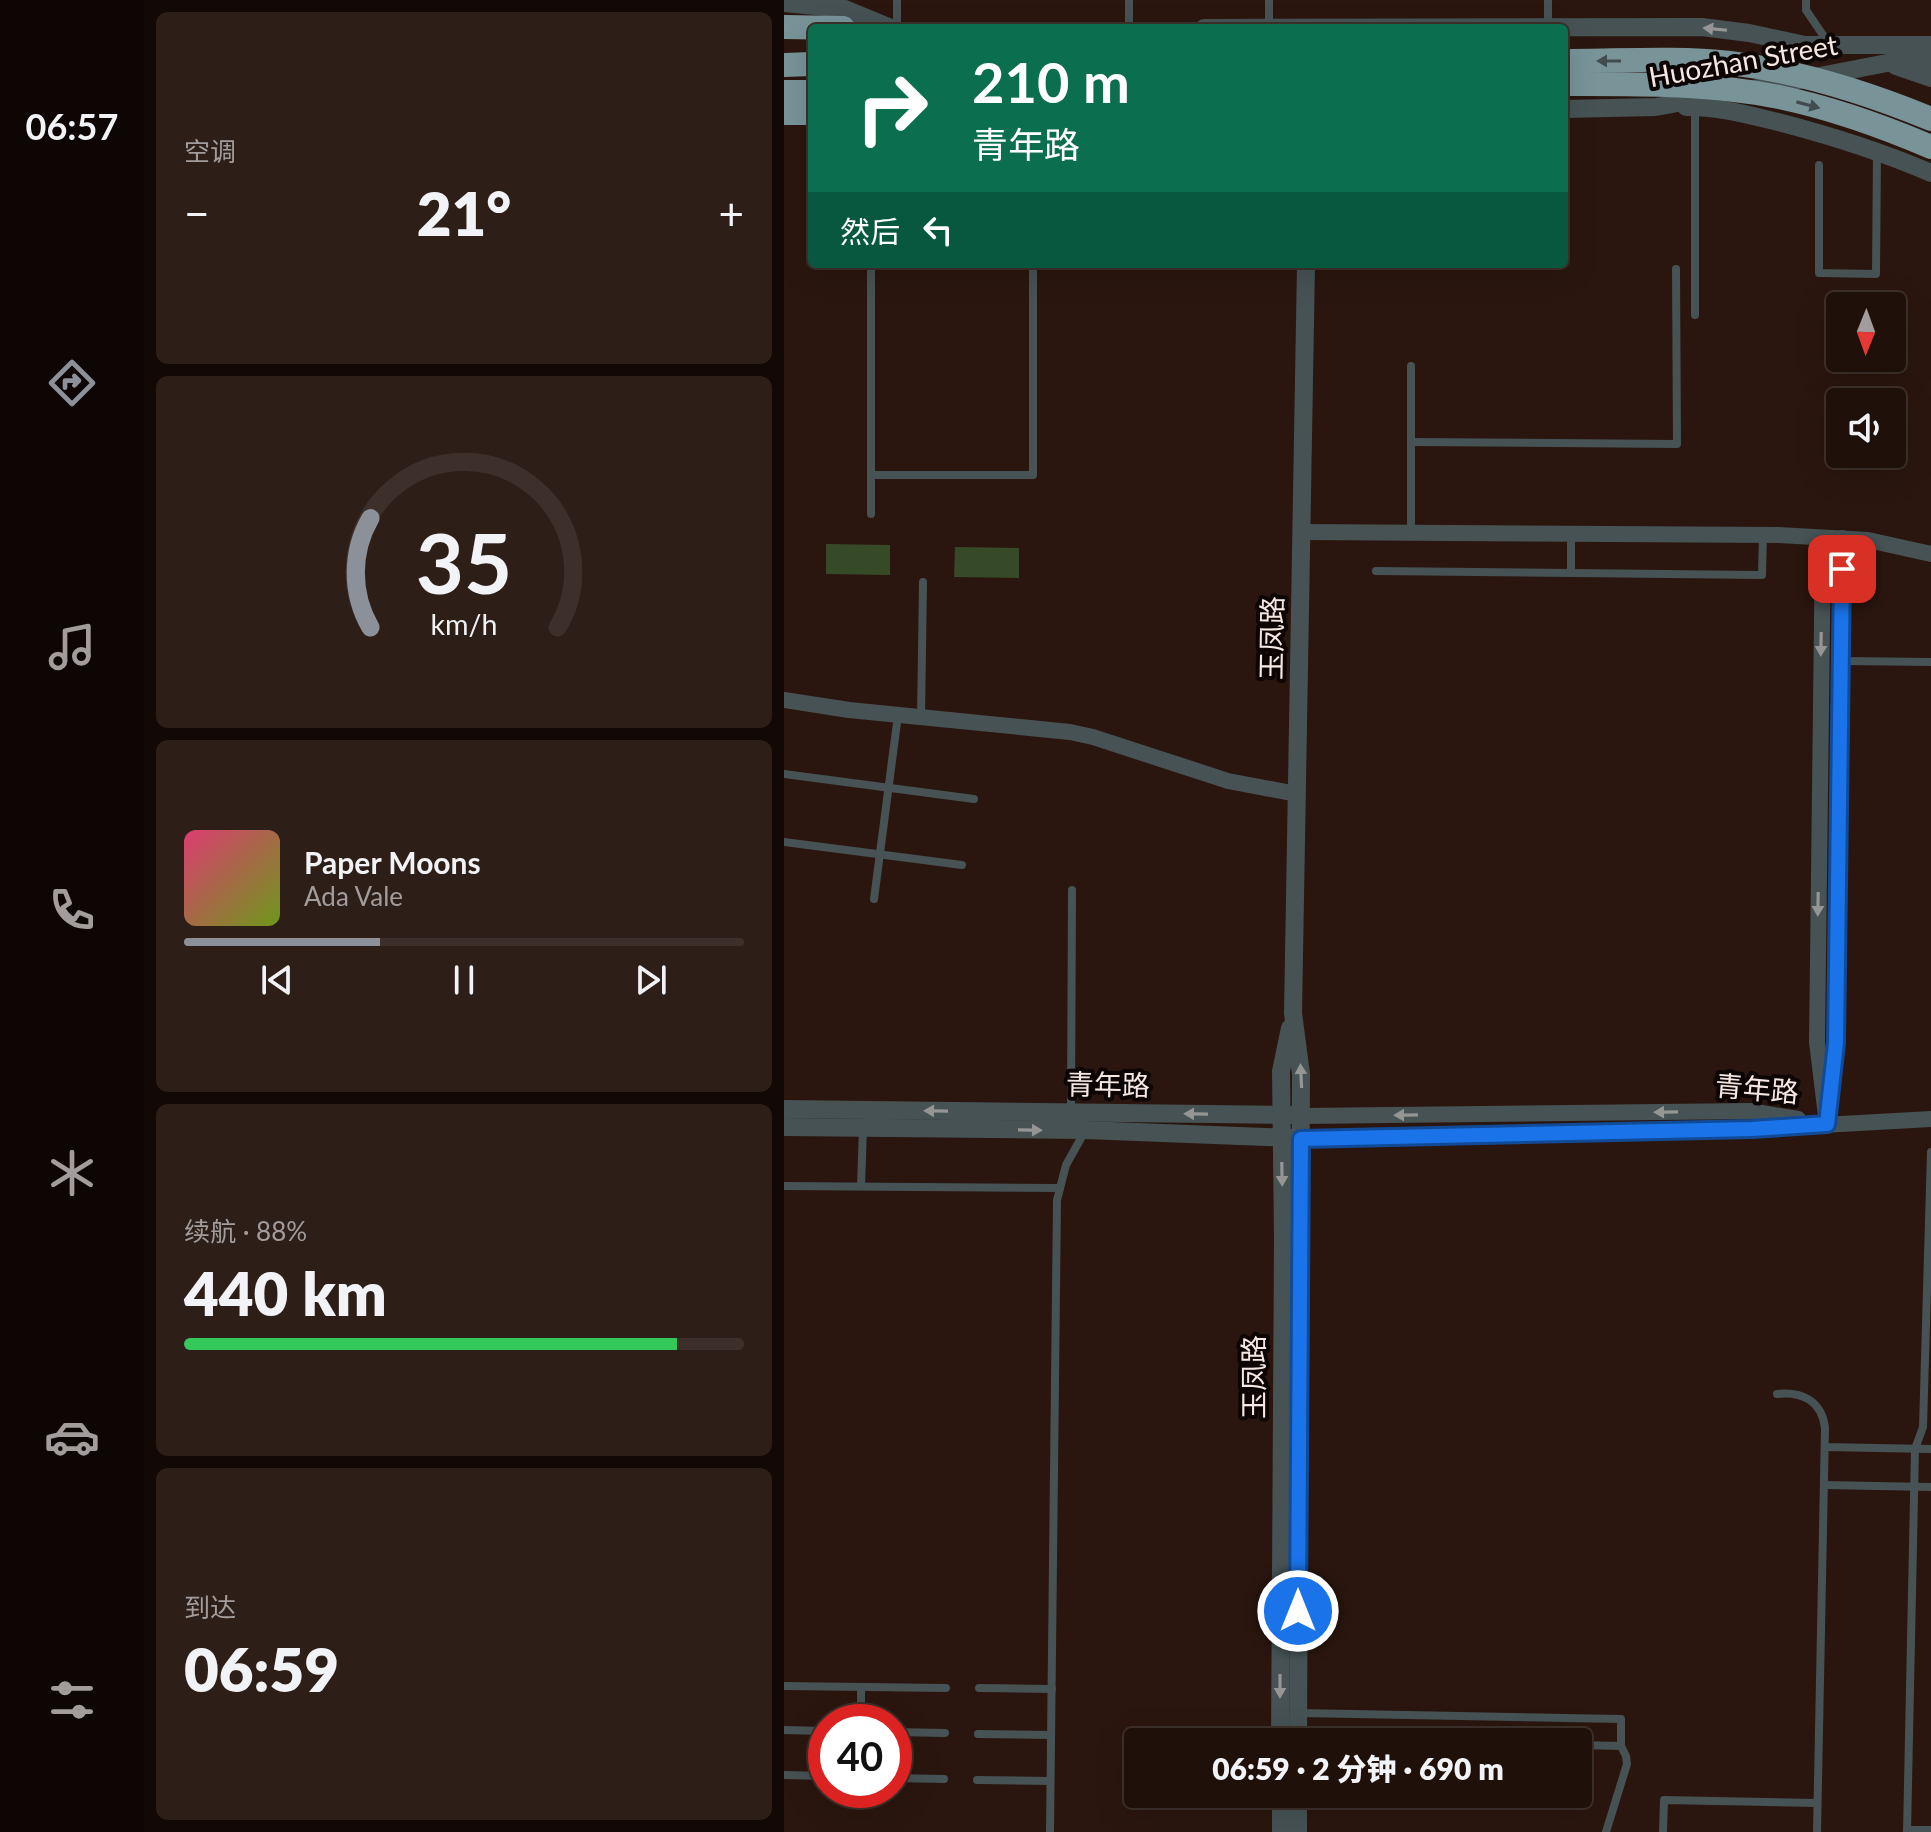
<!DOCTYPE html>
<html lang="zh">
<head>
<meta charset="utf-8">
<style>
	:root { --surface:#20100a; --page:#2d1e18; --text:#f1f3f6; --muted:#a29d9c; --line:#3d302b; --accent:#8c9099 }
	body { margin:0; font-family:Lato,"Noto Sans SC",sans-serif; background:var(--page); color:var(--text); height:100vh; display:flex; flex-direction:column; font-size:30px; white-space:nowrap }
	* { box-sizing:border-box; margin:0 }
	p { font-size:26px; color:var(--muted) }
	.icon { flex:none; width:44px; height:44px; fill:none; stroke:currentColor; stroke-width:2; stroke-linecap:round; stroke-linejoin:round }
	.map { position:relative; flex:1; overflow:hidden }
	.drawer { display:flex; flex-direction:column; gap:12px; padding:12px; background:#120906; width:640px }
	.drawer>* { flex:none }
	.guide { position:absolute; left:24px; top:24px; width:760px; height:244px; border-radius:8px; box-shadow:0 8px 32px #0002,0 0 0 2px var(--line); background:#0b6e4f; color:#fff; overflow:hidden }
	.needle { width:52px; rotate:181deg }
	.controls { position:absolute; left:1042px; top:292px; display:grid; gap:16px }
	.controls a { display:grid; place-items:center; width:80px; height:80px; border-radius:8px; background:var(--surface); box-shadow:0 8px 32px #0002,0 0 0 2px var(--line); font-size:40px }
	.speed { position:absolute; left:24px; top:1704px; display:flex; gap:16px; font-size:40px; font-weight:700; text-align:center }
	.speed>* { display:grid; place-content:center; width:104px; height:104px; border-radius:50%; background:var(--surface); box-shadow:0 8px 32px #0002,0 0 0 2px var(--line); line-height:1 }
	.speed .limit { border:12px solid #d22; background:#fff; color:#111 }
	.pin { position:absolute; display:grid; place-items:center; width:68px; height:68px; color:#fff; margin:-34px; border-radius:16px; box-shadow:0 4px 12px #0006 }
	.me { position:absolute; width:88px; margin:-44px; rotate:0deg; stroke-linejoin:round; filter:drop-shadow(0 0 6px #0008) }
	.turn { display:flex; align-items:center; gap:28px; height:168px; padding:0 32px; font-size:36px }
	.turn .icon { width:104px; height:104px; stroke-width:2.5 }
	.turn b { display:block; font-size:56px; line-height:68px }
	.then { display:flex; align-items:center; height:76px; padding:0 32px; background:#0003; gap:16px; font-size:30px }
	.big { font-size:60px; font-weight:800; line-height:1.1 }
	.drawer .card { flex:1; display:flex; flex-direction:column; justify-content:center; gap:12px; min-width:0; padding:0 28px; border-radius:12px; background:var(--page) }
	.drawer .dial { align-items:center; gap:0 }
	.dial svg { height:208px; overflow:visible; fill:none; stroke:var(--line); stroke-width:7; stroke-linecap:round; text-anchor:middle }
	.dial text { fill:var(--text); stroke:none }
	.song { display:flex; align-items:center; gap:24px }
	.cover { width:96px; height:96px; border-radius:12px; background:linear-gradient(135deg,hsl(340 70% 55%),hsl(80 70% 35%)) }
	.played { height:8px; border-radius:4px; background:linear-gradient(90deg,var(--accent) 35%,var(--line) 35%) }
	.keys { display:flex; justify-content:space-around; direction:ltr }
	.heat { display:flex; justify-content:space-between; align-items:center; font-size:44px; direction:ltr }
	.charge { height:12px; border-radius:6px; background:linear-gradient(90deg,#34c759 88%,var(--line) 0) }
	.trip { position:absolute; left:340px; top:1728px; width:468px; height:80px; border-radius:8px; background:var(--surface); box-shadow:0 8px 32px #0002,0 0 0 2px var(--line); font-weight:800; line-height:80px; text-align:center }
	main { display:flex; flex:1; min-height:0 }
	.menu { display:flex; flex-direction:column; width:144px; justify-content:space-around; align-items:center; background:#0d0604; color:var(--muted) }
	.menu .icon { width:56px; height:56px }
	.menu .current { color:var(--accent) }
	.menu b { font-size:36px; color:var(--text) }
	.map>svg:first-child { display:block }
	.green { fill:#374a27 }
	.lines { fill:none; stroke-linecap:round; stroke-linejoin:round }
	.service { stroke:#465254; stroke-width:8 }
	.minor { stroke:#465254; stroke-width:16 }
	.tertiary { stroke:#465254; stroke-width:18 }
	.trunk { stroke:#789499; stroke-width:24 }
	.trunk-bridge { stroke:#789499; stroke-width:24 }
	.oneway { fill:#959594 }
	.oneway2 { fill:#424c4e }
	.route-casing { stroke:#114b97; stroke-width:20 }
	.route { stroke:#1a73e8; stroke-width:14 }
	.labels { text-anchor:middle; stroke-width:8; stroke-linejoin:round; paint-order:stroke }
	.street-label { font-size:28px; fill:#f6e7e2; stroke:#0c0503 }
</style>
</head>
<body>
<main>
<nav class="menu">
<b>06:57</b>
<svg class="icon current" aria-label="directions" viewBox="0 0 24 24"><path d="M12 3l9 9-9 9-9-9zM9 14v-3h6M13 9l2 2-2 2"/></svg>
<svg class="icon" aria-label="music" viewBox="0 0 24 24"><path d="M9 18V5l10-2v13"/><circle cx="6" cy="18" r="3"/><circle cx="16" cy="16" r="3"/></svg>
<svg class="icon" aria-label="phone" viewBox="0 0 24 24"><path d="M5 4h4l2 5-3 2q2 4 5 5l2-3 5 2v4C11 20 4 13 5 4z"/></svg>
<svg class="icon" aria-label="climate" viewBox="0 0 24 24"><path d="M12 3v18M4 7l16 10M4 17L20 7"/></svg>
<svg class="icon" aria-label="car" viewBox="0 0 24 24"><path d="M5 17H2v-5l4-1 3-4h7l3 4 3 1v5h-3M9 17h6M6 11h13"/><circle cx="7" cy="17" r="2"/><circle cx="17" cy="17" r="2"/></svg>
<svg class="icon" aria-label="filters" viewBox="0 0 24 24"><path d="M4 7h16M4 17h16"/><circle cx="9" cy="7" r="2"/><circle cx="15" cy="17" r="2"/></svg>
</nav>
<section class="drawer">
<div class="card"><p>空调</p>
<div class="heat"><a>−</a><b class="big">21°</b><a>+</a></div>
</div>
<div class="card dial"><svg viewBox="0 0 100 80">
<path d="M14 69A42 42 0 1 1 86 69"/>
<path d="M14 69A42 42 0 0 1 14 27" stroke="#8c9099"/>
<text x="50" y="56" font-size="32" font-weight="700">35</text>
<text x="50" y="72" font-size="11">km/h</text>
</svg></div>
<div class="card">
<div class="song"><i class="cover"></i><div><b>Paper Moons</b><p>Ada Vale</p></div></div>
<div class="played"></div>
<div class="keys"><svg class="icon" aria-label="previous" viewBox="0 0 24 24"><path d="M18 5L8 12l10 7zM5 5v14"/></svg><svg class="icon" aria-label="pause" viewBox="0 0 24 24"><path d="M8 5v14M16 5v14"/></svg><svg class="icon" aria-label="next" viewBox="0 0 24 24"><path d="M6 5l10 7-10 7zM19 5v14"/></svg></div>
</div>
<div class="card"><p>续航 · 88%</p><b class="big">440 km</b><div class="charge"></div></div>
<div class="card"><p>到达</p><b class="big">06:59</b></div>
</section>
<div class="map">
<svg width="1147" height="1832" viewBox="0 0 1147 1832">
	<rect width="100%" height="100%" fill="#2a160e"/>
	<g class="green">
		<path d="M42,544l64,1v30l-64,-1z"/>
		<path d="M171,547l64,1v30l-65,-1z"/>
	</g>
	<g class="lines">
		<g class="service">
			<path d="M113,0v28"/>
			<path d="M345,0v28"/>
			<path d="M485,0v26"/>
			<path d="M764,0v26"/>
			<path d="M1022,0v10l23,34"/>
			<path d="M911,108v207"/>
			<path d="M1035,165v108l57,1 1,-122"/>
			<path d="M627,442l266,2 -1,-175"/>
			<path d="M87,475h162v-211"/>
			<path d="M87,514v-250"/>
			<path d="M627,532v-166"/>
			<path d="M592,571l386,4 1,-40"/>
			<path d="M787,573v-39"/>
			<path d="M1057,661l90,1"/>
			<path d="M137,717l2,-135"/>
			<path d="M0,774l190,25"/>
			<path d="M0,842l178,23"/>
			<path d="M90,899l24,-184"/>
			<path d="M287,1111l1,-221"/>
			<path d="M0,1186l276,2"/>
			<path d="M77,1186l2,-58"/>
			<path d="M993,1394c25,-3 45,7 48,34l-8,404"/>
			<path d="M1041,1447l106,2"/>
			<path d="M1040,1485l107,2"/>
			<path d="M0,1686l162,2"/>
			<path d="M195,1688l73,1"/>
			<path d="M515,1713l322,6v27l-43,-1"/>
			<path d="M77,1722v-35"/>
			<path d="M0,1730l42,1"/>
			<path d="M110,1732l51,1"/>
			<path d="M194,1734l73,1"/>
			<path d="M514,1739l136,3"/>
			<path d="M0,1775l42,1"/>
			<path d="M110,1778l50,1"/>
			<path d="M193,1780l73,1"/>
			<path d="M1123,1830h24"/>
			<path d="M266,1832l7,-632 9,-35 19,-34"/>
			<path d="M822,1832l21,-68 -1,-8 -5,-10"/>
			<path d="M879,1832l1,-32 153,3"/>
			<path d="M1123,1832l8,-383 8,-22 8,-275"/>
		</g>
		<g class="minor">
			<path d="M517,532l477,3 90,5 63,14"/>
			<path d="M1039,538l-6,504 10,82"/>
			<path d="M0,700l65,10 221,22 23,5 135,44 69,13"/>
			<path d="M1046,1099l6,-56 6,-505"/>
			<path d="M517,1116l449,-5 48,8"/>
			<path d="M517,1139l451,-10 179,-10"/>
		</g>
		<g class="tertiary">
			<path d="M0,3l61,6 46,19"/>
			<path d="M420,28l498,-1 47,6 56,12h126"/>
			<path d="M1112,66l35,12"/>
			<path d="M969,89l134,-26 44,-3"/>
			<path d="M902,107c30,-1 63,8 92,15 54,14 102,29 153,51"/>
			<path d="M780,109l92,-2 64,-12"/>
			<path d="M0,1109l507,6"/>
			<path d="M0,1127l301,3 208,8"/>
			<path d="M496,1742l3,-503 -2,-168 9,-43"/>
			<path d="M514,1742l3,-668 -8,-61 13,-749"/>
			<path d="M497,1794v38"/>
			<path d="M514,1794v38"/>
		</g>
		<g class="trunk">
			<path d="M0,27l59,1"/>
			<path d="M0,65l28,-1"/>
			<path d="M0,92h28"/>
			<path d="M0,113h28"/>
		</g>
		<g class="trunk-bridge">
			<path d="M780,61c55,0 112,-4 166,2 68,8 138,30 201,56"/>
			<path d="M780,84c71,0 145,-1 215,13 52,11 103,29 152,50"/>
		</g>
	</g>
	<defs><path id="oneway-solid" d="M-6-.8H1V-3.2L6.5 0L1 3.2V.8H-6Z" transform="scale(2)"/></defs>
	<g class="oneway">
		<use href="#oneway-solid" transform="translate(931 29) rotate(-174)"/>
		<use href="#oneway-solid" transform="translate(1037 644) rotate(91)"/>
		<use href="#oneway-solid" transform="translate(1034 904) rotate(91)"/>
		<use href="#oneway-solid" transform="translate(517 1076) rotate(-93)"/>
		<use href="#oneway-solid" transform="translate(152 1111) rotate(-179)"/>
		<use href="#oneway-solid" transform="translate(882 1112) rotate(179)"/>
		<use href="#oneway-solid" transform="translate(412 1114) rotate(-179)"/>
		<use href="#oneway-solid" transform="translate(622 1115) rotate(179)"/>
		<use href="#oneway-solid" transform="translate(246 1130) rotate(1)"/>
		<use href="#oneway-solid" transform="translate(498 1174) rotate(89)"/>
		<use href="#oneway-solid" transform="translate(496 1686) rotate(90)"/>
	</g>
	<g class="oneway2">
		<use href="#oneway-solid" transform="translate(825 61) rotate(-180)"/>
		<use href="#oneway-solid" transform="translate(1024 105) rotate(15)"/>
	</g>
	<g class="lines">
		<g class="route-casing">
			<path id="route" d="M514,1611l3,-472 451,-10 75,-5 9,-81 6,-474"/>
		</g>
		<use href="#route" class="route"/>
	</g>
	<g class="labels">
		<g class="street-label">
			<text transform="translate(959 61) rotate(-10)" y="10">Huozhan Street</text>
			<text transform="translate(488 638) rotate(-89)" y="10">玉凤路</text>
			<text transform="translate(324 1085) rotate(1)" y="10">青年路</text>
			<text transform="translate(973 1089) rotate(5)" y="10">青年路</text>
			<text transform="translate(470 1377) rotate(-90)" y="10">玉凤路</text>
		</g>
	</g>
</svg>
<div class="controls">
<a><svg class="needle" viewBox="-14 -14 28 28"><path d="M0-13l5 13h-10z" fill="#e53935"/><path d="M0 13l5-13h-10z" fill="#a29d9c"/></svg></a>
<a><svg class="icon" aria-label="sound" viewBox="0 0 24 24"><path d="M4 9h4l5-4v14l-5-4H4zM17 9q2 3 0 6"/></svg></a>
</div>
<div class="speed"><div class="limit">40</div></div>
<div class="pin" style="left:1058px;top:569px;background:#d93025"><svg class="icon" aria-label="arrive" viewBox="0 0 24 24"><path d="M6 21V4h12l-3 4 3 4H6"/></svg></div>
<svg class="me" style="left:514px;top:1611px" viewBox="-20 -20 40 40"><circle r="17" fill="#1a73e8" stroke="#fff" stroke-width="3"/><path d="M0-11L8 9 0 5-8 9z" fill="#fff"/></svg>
<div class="trip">06:59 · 2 分钟 · 690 m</div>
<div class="guide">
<div class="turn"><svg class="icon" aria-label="right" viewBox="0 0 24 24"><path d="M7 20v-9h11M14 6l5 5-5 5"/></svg><div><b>210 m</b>青年路</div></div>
<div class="then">然后<svg class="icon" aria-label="left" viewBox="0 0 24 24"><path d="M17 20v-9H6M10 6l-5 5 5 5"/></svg></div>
</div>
</div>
</main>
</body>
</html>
